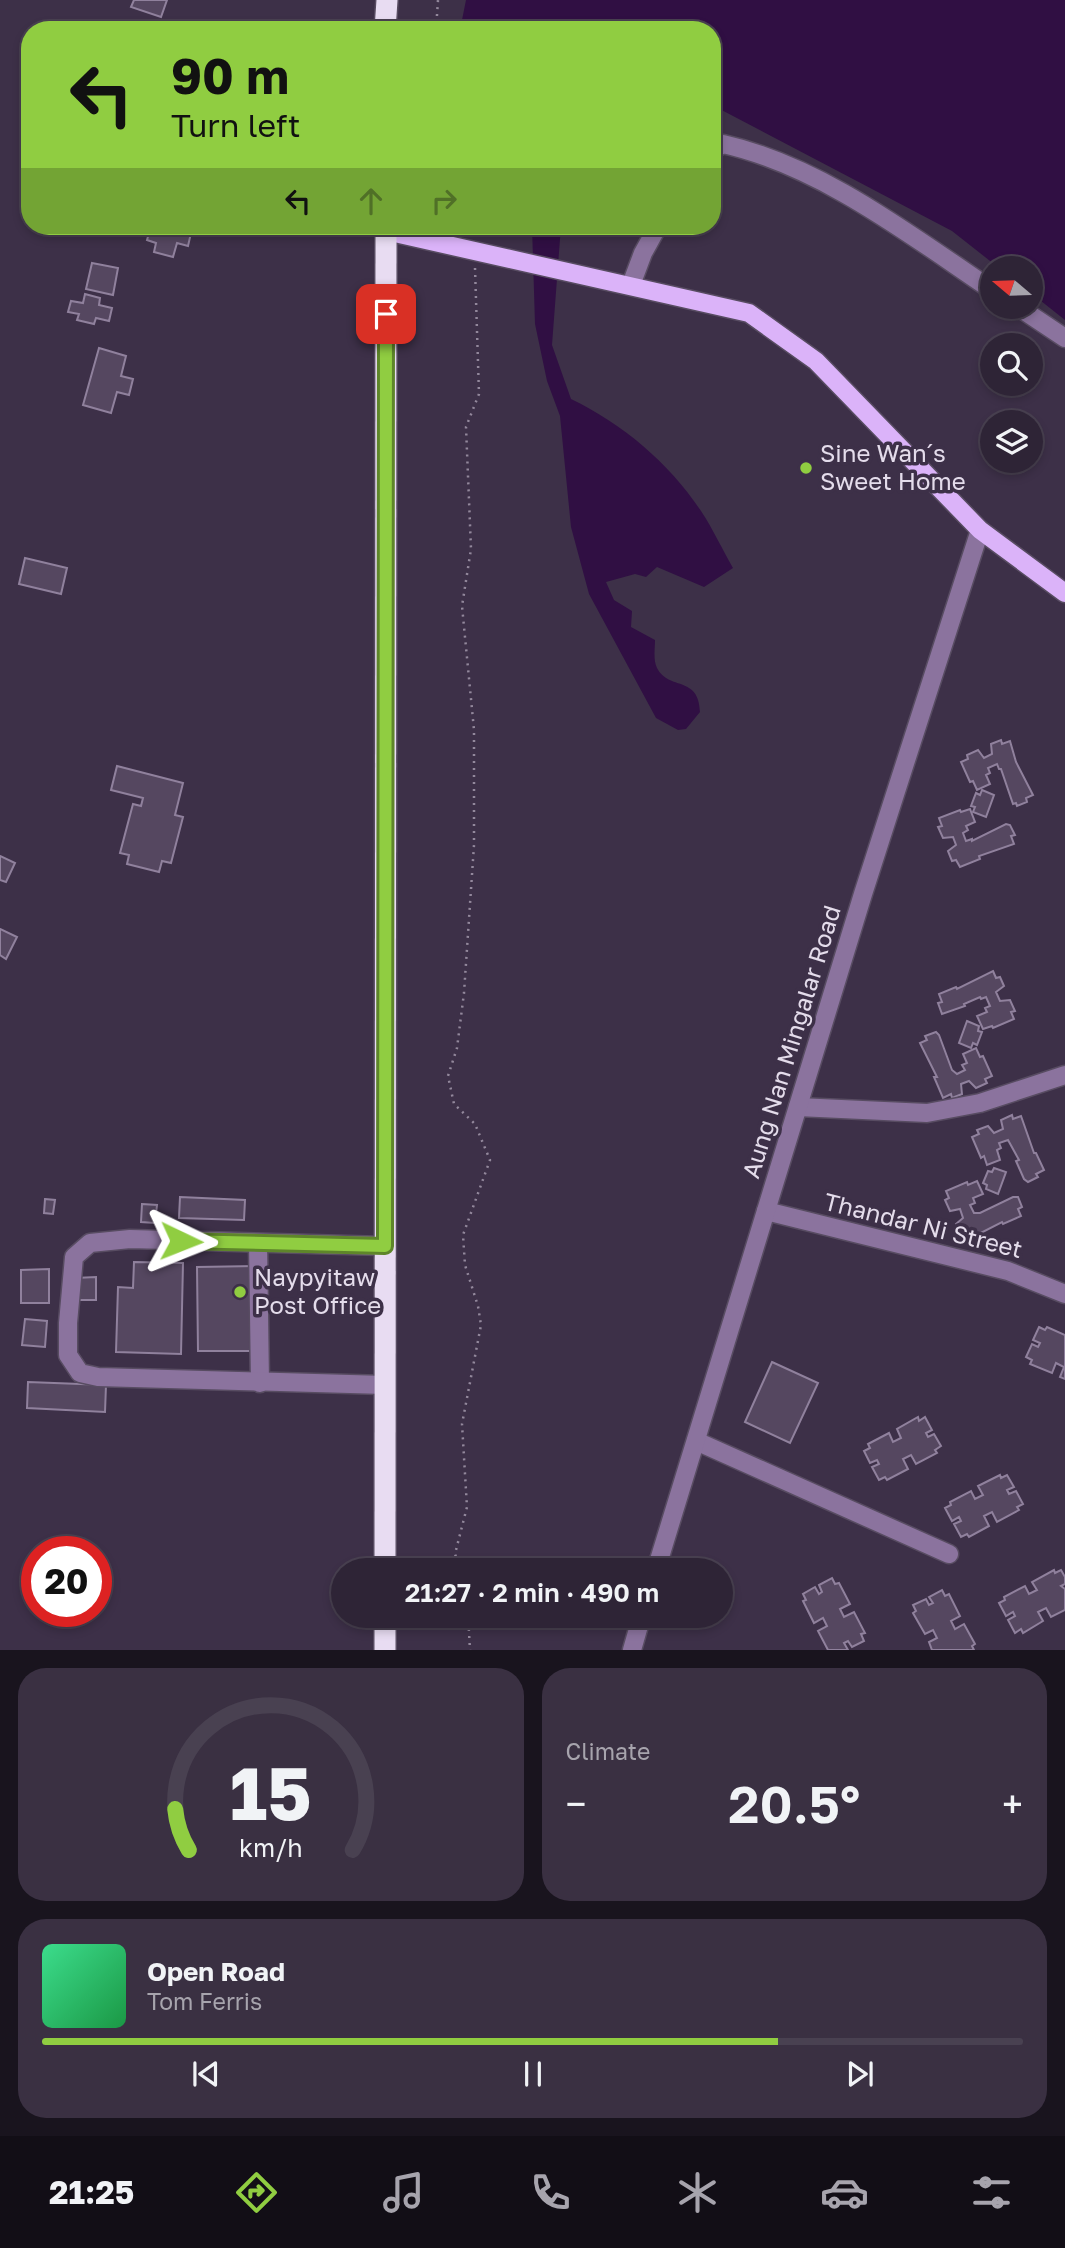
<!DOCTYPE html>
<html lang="en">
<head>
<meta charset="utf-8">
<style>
	:root { --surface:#2e2436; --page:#3a3042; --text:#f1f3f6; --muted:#a7a4ad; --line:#494151; --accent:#90cd41 }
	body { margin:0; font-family:"Golos Text",sans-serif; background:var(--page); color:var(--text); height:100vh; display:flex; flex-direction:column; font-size:26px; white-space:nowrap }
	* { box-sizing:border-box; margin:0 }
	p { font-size:23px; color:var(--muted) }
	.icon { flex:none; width:38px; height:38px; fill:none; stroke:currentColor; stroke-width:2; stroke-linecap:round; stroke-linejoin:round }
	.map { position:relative; height:1650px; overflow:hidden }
	.panel { display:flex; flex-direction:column; gap:18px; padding:18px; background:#19141e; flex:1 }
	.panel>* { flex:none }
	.hud { position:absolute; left:21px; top:21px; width:700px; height:214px; border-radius:28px; box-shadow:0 4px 10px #0003,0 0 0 2px var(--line); background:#90cd41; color:#111; overflow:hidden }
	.needle { width:46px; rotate:289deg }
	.buttons { position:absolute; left:980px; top:256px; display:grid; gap:14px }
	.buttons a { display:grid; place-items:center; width:63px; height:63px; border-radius:50%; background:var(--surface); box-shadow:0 4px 10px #0003,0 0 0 2px var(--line); font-size:35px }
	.speed { position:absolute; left:21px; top:1536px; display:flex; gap:14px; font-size:35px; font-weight:700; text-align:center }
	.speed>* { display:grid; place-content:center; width:91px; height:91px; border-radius:50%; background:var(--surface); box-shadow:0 4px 10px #0003,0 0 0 2px var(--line); line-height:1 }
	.speed .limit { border:10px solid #d22; background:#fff; color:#111 }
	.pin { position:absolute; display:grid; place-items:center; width:60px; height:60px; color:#fff; margin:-30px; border-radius:14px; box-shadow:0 4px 10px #0006 }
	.me { position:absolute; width:77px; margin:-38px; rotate:92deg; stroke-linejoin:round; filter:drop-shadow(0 0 5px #0008) }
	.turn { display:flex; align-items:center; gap:24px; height:147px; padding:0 35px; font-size:32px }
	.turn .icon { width:91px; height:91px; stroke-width:2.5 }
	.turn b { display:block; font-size:49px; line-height:60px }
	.lanes { display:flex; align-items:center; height:66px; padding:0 35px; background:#0003; justify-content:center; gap:35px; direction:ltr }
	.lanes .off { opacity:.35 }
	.big { font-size:52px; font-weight:600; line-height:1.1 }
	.panel .card { flex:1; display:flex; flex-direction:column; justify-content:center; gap:10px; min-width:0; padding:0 24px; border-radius:28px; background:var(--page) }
	.panel .dial { align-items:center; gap:0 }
	.dial svg { height:182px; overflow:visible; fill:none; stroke:var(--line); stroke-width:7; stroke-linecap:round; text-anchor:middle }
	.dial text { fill:var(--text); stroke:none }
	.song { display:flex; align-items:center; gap:21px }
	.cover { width:84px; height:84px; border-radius:10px; background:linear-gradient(135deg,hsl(150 70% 55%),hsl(140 70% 35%)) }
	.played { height:7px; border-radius:4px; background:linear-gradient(90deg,var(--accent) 75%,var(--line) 75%) }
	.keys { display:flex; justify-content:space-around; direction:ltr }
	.heat { display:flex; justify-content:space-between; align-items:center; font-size:38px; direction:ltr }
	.panel .tiles { flex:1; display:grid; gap:18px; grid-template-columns:1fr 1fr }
	.card:last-child { grid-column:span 2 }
	.trip { position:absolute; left:331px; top:1558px; width:402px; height:70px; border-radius:35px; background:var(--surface); box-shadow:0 4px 10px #0003,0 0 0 2px var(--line); font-weight:600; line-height:70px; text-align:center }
	.dock { display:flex; height:112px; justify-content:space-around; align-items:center; background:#120e16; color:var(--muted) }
	.dock .icon { width:49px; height:49px }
	.dock .selected { color:var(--accent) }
	.dock b { font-size:32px; color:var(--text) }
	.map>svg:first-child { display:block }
	.water { fill:#300f43 }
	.building { fill:#554760; stroke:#90819d; stroke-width:2 }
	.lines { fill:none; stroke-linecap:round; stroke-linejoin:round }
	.minor-casing { stroke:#584c62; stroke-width:21 }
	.major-casing { stroke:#584c62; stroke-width:21 }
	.highway-casing { stroke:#584c62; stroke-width:24 }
	.path { stroke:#93889c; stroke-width:2.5; stroke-dasharray:2 5; stroke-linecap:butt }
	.minor { stroke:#8b739e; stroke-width:18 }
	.major { stroke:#dbb3f9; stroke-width:18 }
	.highway { stroke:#e8dcf2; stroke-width:21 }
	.route-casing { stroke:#5e852a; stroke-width:18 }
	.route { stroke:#90cd41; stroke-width:12 }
	.poi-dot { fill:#90cd41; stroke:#3d3048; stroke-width:2.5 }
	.labels { text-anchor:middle; stroke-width:7; stroke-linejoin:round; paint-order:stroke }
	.poi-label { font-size:24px; fill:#e4dceb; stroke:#3d3048; text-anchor:start }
	.street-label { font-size:24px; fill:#e4dceb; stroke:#3d3048 }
</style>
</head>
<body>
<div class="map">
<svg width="1065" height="1650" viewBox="0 0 1065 1650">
	<rect width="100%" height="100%" fill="#3d3048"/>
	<g class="water">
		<path d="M466,0h599v320l-34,-27v-25h-32l-47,-37 -240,-126v-75h-252z"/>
		<path d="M532,226h29l-9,119 19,54c52,25 98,64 130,112 12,18 21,38 32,57l-29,19 -47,-20 -11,10 -11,-3 -29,8 8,18 18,11 -1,16 24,13c0,8 -2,20 2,28 12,23 42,7 43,44l-14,17 -8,1 -22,-12 -67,-124 -18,-67 -11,-111 -13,-35 -12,-57z"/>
	</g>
	<g class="building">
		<path d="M134,0h33l-6,17 -30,-10z"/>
		<path d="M151,226h28l-1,4 13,3 -3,13 -11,-3 -4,14 -19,-5 2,-9 -9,-3z"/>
		<path d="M92,263l26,5 -5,27 -27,-6z"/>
		<path d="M85,294l15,4 -1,7 13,3 -3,13 -13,-3 -2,6 -17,-4 2,-6 -11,-2 3,-11 12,2z"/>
		<path d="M99,348l27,8 -5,20 12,3 -4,16 -12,-3 -6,21 -28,-8z"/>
		<path d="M25,558l42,10 -6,26 -42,-10z"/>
		<path d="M1001,740l1,4 8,-3 6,21 17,33 -7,3 1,4 -10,4 -1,-3 -3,1 -12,-35h-2l-2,-5 -9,4 2,5 -4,2 4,9 -13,6 -4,-9 -3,1 -9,-20 7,-3 -1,-4 11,-5 6,8 8,-4 -1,-10z"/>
		<path d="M117,766l66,17 -8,32 8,2 -12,46 -9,-2 -3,11 -32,-8 2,-9 -9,-2 13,-49 8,2 2,-8 -32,-8z"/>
		<path d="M982,790l12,5 -8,22 -13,-5 2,-5 -4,-1 5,-13 4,2z"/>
		<path d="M970,809l5,13 -9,4 2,4 -5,3 3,8 6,-2v2l34,-17 4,1 5,10 -4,1 3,8 -35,12 1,3 -20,8 -4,-7 -4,1 -4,-10 8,-6 -3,-8 -10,1 -5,-11 4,-1 -3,-8 21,-8 1,2z"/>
		<path d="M0,856l15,7 -9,19 -6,-2z"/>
		<path d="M0,929l17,8 -11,22 -6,-4z"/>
		<path d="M993,971l3,7 4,-1 4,9 -8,6 4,9 10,-1 5,11 -4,1 3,7 -21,9 -1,-2 -9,3 -6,-13 10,-4 -2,-4 5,-2 -4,-9 -5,2 -1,-2 -16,7 1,2 -23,8 -4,-11 4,-1 -3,-8 17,-7 1,2z"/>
		<path d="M967,1021l12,5 -1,5 4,1 -5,13 -4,-2 -2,5 -12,-5z"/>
		<path d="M936,1032l3,3 13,35 5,4 8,-4 -3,-5 5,-2 -4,-9 13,-6 4,9 3,-1 9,20 -7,3 2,4 -11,5 -7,-7 -8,3 1,10 -10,4 -1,-4 -8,4 -9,-21h3l-17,-34 7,-3 -2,-4z"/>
		<path d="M1012,1115l1,4 8,-3 13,37h2l8,17 -8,4 2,3 -10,5 -4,-3 -8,-18 3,-1 -11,-20 -9,3 2,5 -4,2 3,10 -13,5 -3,-9 -3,2 -9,-21 7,-3 -2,-4 11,-4 6,7 9,-4 -2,-9z"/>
		<path d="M994,1168l12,4 -8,22 -12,-5 1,-4 -4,-2 5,-12 4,1z"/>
		<path d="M977,1181l6,13 -10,4 2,5 -5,2 4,8h6l33,-16h5l4,10 -4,2 3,7 -18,8 -1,-2 -35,18 -3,-8 -4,2 -4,-10 7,-6 -3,-9 -10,2 -5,-11 4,-2 -3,-7 21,-9 1,3z"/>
		<path d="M180,1197l65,3 -1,20 -65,-2z"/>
		<path d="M45,1199l10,1 -2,14 -9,-1z"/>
		<path d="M142,1204l15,1 -2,18 -14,-1z"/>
		<path d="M134,1262l49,1 -2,91 -65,-2 2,-65 15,1z"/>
		<path d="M257,1266v85h-59l-1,-84z"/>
		<path d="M49,1269v34h-28v-33z"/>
		<path d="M96,1277v23h-21v-22z"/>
		<path d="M25,1319l22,2 -2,26 -23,-2z"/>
		<path d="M1039,1327l6,3 2,-3 18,8v44l-5,-2 4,-10 -8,-4 -4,10 -22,-9 2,-4 -6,-3 6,-13 6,3 2,-4 -7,-3z"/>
		<path d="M772,1362l46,21 -28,60 -45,-21z"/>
		<path d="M28,1382l78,3 -1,27 -78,-4z"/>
		<path d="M918,1417l1,4 6,-4 7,13 -6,3 2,4 6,-3 7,12 -6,4 2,3 -21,11 -5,-9 -8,4 5,10 -21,11 -2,-3 -6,3 -7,-13 7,-3 -2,-4 -7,3 -6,-12 6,-3 -2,-4 21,-11 4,9 8,-4 -4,-9z"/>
		<path d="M1000,1475l1,3 6,-3 7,12 -7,3 2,4 7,-3 7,13 -6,3 2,3 -22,12 -5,-10 -8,4 5,10 -20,11 -2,-3 -6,3 -7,-13 7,-3 -2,-4 -7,4 -7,-13 6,-3 -1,-3 21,-11 4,8 8,-4 -5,-9z"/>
		<path d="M1054,1570l1,3 6,-3 4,7v7l-4,2 4,3v21l-14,7 -5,-9 -8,4 5,9 -20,12 -2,-4 -6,4 -7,-13 7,-4 -2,-4 -7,4 -7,-13 6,-3 -1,-3 21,-11 4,8 8,-4 -5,-8z"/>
		<path d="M832,1578l3,6 4,-1 11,21 -10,5 4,8 10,-5 11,21 -4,1 3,7 -12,6 -4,-6 -4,2 4,7h-20l-10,-19 9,-5 -4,-8 -9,5 -11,-22 3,-1 -3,-6 12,-7 4,7 3,-2 -3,-7z"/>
		<path d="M942,1590l3,6 4,-2 11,22 -9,5 4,8 9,-5 11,20 -3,2 2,4h-42l-3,-8 8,-4 -4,-8 -8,4 -12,-21 3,-2 -3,-6 13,-6 3,6 4,-2 -4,-6z"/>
	</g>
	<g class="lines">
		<g class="minor-casing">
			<g id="minor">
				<path d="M712,150l11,-6c98,22 187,91 269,146"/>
				<path d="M631,285l12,-32 15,-27"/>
				<path d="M1017,306l48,32"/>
				<path d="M798,1107l129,6 53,-10 85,-28"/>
				<path d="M766,1211l242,60 57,23"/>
				<path d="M258,1243l2,140"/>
				<path d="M385,1385l-287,-8 -18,-4 -12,-18v-32l6,-66 16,-14 40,-4 255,7"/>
				<path d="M696,1441l253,113"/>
				<path d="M656,1570l207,-676 117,-364"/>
				<path d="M632,1650l10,-35"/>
			</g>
		</g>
		<g class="major-casing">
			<path id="major" d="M386,231l363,82 67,48 164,169 85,63"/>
		</g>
		<g class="highway-casing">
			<g id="highway">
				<path d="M385,30l2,-30"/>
				<path d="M385,1570l1,-1344"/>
				<path d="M385,1650v-35"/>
			</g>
		</g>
		<g class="path">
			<path d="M436,30l2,-30"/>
			<path d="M460,1570l-5,-16 12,-47 -5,-83 19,-99 -3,-19 -13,-41 -2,-30 27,-75 -15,-36 -21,-20 -6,-28 9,-28 7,-55 10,-148v-115l-12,-124 9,-57 -5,-122 13,-33 -4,-126"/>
			<path d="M468,1615l2,35"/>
		</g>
		<use href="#minor" class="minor"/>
		<use href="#major" class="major"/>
		<use href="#highway" class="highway"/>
	</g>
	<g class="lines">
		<g class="route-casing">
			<path id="route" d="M181,1241l204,5 1,-932"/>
		</g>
		<use href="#route" class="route"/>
	</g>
	<g class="poi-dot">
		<circle cx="806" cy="468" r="7"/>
		<circle cx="240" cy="1292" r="7"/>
	</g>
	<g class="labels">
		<g class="poi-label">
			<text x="820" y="462">Sine Wan´s<tspan x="820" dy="28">Sweet Home</tspan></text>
			<text x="254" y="1286">Naypyitaw<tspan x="254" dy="28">Post Office</tspan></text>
		</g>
		<g class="street-label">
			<text transform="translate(792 1042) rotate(-73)" y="8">Aung Nan Mingalar Road</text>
			<text transform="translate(923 1226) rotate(14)" y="8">Thandar Ni Street</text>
		</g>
	</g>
</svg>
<div class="buttons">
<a><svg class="needle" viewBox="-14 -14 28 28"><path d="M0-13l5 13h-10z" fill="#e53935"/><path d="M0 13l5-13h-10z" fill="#a7a4ad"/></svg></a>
<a><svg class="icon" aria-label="search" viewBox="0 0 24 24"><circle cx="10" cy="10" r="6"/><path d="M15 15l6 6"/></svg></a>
<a><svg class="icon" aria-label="layers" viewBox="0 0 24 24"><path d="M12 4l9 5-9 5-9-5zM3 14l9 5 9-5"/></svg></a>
</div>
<div class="speed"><div class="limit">20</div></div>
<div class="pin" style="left:386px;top:314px;background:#d93025"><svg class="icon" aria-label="arrive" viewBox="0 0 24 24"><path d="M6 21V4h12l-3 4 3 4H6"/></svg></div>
<svg class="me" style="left:181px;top:1241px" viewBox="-20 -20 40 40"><path d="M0-17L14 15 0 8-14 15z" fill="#90cd41" stroke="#fff" stroke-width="4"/></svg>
<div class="trip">21:27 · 2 min · 490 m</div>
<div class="hud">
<div class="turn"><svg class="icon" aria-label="left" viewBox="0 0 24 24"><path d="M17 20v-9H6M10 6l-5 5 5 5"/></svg><div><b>90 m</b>Turn left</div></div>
<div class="lanes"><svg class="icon" aria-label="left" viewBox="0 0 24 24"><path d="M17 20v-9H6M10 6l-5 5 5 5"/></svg><svg class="icon off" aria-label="ahead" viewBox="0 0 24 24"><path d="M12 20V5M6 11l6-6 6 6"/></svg><svg class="icon off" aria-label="right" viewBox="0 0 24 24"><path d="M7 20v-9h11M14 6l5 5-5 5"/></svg></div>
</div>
</div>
<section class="panel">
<div class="tiles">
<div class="card dial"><svg viewBox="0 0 100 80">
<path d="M14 69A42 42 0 1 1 86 69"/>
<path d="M14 69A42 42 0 0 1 8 51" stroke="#90cd41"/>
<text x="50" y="56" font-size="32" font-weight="700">15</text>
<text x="50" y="72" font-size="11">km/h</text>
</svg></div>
<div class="card"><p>Climate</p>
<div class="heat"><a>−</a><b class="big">20.5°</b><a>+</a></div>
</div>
<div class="card">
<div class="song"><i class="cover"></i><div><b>Open Road</b><p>Tom Ferris</p></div></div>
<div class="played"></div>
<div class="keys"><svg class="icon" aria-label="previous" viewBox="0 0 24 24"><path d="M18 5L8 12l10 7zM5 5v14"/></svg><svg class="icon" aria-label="pause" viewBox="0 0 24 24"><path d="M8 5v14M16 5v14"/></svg><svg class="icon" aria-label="next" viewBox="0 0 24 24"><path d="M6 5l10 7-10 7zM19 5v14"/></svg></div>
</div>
</div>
</section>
<nav class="dock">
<b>21:25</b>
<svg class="icon selected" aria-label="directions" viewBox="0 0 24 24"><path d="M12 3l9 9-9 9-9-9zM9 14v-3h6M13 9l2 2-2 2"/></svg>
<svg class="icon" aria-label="music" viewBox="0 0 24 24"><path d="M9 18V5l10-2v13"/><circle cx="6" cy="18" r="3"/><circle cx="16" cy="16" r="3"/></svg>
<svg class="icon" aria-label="phone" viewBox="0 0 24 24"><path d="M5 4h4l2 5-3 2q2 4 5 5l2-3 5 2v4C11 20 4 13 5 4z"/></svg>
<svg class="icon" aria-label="climate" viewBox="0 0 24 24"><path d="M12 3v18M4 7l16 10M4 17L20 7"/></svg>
<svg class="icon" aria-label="car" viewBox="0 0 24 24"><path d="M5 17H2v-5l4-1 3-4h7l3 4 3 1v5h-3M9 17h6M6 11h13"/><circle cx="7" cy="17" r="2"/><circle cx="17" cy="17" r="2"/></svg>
<svg class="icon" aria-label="filters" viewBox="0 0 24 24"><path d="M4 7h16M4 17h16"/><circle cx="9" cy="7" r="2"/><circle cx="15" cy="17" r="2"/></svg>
</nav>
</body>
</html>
